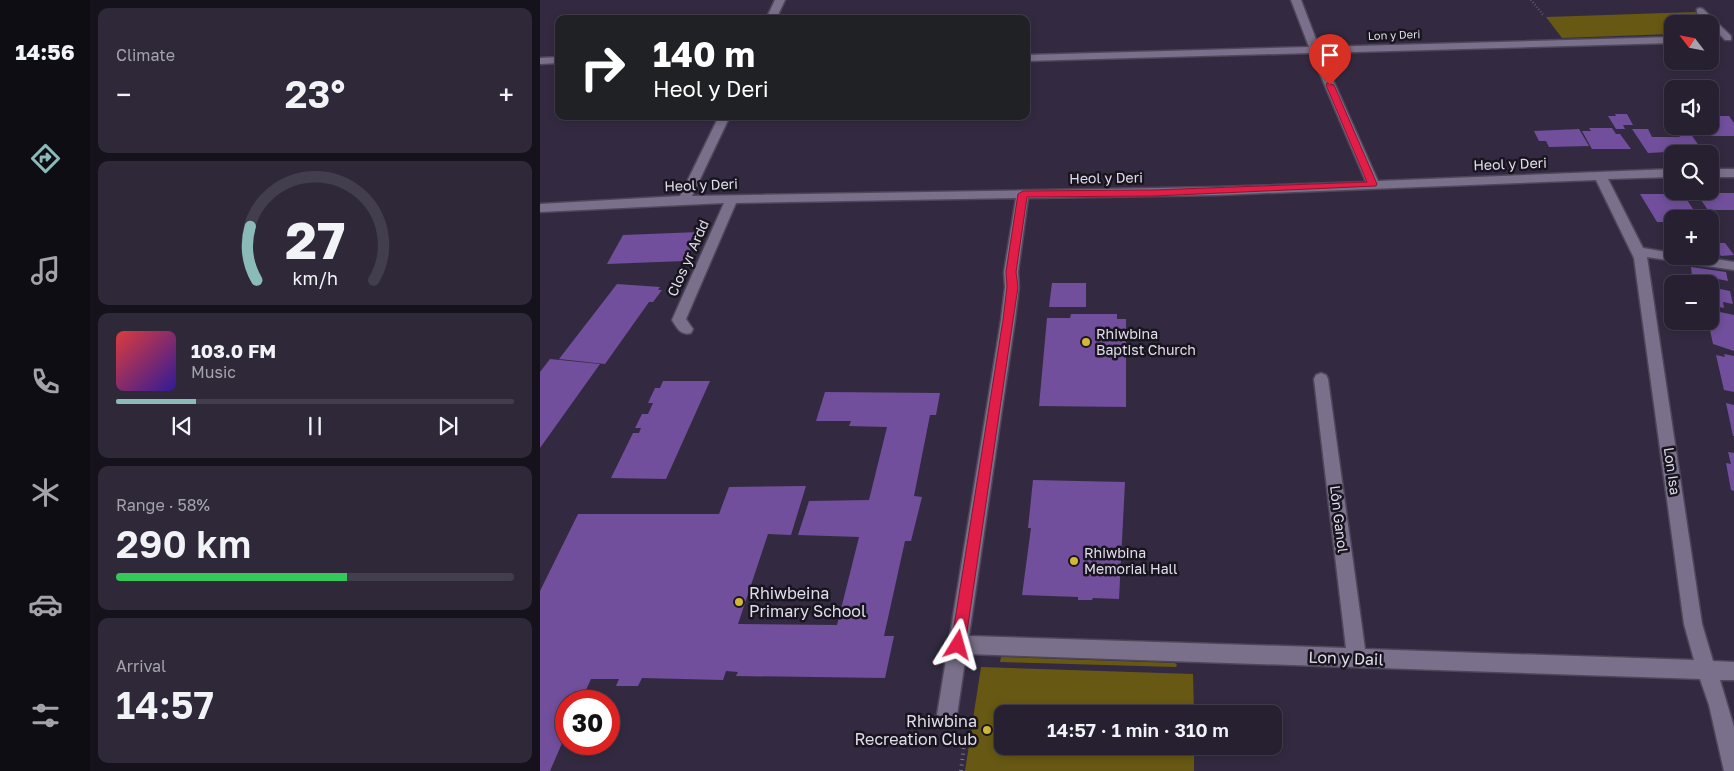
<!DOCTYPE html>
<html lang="en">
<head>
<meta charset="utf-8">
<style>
	:root { --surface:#262031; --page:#2e2839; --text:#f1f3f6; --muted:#a4a3ab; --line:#423e4d; --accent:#8bbbb9 }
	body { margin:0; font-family:"Golos Text",sans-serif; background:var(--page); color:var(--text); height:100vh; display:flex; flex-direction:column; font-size:19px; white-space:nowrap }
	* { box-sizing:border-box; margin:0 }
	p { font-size:16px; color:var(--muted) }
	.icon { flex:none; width:28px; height:28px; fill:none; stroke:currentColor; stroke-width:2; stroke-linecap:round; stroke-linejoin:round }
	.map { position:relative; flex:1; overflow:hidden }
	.drawer { display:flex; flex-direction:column; gap:8px; padding:8px; background:#15121b; width:450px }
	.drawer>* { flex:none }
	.hud { position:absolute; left:15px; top:15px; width:475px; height:105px; border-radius:10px; box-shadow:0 2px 8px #0003,0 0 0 1px var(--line); background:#202124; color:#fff; overflow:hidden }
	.needle { width:32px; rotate:302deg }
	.controls { position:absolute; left:1124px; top:15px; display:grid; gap:10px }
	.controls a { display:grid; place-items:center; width:55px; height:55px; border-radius:10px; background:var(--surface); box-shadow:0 2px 8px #0003,0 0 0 1px var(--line); font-size:25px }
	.speed { position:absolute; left:15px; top:690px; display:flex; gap:10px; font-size:25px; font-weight:700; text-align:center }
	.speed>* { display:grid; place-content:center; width:65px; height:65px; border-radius:50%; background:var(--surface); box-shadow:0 2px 8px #0003,0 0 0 1px var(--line); line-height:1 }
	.speed .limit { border:8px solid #d22; background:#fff; color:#111 }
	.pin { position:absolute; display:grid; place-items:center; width:42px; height:42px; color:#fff; margin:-51px -21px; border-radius:50% 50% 50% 0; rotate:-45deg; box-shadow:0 0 5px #0007 }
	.pin .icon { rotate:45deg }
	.me { position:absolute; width:55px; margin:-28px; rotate:8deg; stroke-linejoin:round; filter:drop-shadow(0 0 4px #0008) }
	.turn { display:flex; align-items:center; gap:18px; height:105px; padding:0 15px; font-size:22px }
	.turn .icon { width:65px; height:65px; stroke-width:2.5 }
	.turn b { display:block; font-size:35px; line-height:42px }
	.big { font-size:38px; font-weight:600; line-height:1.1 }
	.drawer .widget { flex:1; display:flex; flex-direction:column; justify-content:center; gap:8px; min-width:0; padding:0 18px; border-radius:10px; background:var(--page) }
	.drawer .dial { align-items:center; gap:0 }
	.dial svg { height:130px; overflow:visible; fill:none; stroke:var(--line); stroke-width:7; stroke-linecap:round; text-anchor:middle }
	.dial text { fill:var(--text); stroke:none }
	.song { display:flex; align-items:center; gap:15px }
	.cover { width:60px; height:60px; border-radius:8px; background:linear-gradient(135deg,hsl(0 70% 55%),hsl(250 70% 35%)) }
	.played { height:5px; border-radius:2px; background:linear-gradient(90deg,var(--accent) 20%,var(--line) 20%) }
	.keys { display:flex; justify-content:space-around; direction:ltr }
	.heat { display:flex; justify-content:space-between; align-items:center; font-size:28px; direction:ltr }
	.charge { height:8px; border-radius:4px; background:linear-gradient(90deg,#34c759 58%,var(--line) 0) }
	.trip { position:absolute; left:454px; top:705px; width:288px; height:50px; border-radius:10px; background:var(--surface); box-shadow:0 2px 8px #0003,0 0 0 1px var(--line); font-weight:600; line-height:50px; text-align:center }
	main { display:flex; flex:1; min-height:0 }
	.tab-bar { display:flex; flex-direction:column; width:90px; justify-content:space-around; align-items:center; background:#0f0d14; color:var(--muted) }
	.tab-bar .icon { width:35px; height:35px }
	.tab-bar .selected { color:var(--accent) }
	.tab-bar b { font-size:22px; color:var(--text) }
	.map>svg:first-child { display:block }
	.green { fill:#675913 }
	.building { fill:#714f9c }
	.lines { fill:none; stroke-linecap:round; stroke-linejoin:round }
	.minor-casing { stroke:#4e475a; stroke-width:3 }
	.path-far1 { stroke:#7d768a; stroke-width:2.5; stroke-dasharray:0.5 2.5; stroke-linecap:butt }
	.path { stroke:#7d768a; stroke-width:4; stroke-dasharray:1 4.5; stroke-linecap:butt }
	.minor { fill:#7a708b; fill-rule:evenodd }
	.route { fill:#e11d48; stroke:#92132f }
	.poi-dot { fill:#d2b736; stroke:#19151f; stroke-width:2 }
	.labels { text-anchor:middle; stroke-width:5; stroke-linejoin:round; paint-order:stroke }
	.far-street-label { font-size:11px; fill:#e1dceb; stroke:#19151f }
	.street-label { font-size:14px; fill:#e1dceb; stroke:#19151f }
	.poi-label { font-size:14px; fill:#e1dceb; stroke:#19151f; text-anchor:start }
	.near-poi-label { font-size:16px; fill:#e1dceb; stroke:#19151f; text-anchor:start }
	.near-street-label { font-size:16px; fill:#e1dceb; stroke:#19151f }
</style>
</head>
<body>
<main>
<nav class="tab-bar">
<b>14:56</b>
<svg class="icon selected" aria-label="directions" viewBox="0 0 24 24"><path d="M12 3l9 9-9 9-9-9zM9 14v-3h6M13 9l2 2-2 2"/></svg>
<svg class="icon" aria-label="music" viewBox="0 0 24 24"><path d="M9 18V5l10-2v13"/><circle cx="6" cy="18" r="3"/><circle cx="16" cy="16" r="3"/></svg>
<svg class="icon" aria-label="phone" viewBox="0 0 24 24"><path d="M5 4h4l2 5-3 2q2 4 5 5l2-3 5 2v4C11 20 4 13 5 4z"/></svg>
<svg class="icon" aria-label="climate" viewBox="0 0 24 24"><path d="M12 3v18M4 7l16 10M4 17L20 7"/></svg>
<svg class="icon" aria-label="car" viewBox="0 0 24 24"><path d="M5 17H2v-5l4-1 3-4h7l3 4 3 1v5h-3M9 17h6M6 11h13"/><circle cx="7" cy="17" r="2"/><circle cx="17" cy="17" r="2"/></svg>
<svg class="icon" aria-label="filters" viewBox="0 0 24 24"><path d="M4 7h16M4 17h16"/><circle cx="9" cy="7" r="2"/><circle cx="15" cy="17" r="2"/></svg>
</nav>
<section class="drawer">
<div class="widget"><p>Climate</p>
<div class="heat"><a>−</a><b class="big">23°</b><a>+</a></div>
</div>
<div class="widget dial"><svg viewBox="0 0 100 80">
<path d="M14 69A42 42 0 1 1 86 69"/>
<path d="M14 69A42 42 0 0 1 10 36" stroke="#8bbbb9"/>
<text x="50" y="56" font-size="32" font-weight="700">27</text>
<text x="50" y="72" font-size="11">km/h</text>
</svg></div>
<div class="widget">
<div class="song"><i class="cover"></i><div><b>103.0 FM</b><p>Music</p></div></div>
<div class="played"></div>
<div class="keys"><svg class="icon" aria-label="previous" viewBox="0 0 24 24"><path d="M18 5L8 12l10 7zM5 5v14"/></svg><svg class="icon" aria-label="pause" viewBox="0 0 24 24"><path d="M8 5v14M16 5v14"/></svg><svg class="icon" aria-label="next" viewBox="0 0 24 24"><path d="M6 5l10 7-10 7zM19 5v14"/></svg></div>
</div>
<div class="widget"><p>Range · 58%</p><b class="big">290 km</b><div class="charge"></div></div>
<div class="widget"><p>Arrival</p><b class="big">14:57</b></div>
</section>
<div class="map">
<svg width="1194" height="771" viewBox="0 0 1194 771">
	<rect width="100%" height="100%" fill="#332a41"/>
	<g class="green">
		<path d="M1156,12l12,12h-36v10l-110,4 -16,-21z"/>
		<path d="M461,657l174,6 2,2 -1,2 -176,-5z"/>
		<path d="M441,667l212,7 1,40h-192v32h192v25h-229z"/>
	</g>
	<g class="building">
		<path d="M1075,114h12l6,11h-10l2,4h-9l-8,-13h8z"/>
		<path d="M1176,116h13l5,7v13h-27l-7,-10h10v-4h9z"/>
		<path d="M1049,128h23l4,6h4l11,15h-39l-10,-18h9z"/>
		<path d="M1039,129l10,17 -40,1 -3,-6h-7l-5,-10z"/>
		<path d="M1092,129h16l4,8h28l-5,-7h13l16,23 -16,1 -2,-3 -38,2z"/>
		<path d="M1156,193h38v17h-26z"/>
		<path d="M1100,194h43l14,21h-13l-1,-2h-10l4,6 -7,1 1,2h-14z"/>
		<path d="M159,232l-14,29 -78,3 16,-29z"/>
		<path d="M1172,243h13l9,12 -13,1z"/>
		<path d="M1151,267l35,5 2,9 -10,-2 2,10 10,2 3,13 -10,-2 1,6 -14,-3v-21h-20l-2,-9 4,1z"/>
		<path d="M512,283h34v24h-37z"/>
		<path d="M77,284l43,3 -2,3h4l-9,12h-4l-44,62 -46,-5z"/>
		<path d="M1175,311l19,4v36l-21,-7 -5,-23h2v-8l4,1z"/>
		<path d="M531,314h46v5h9v88l-87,-1 8,-88h23z"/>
		<path d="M1184,354l10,2v36l-10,-2 -8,-35 9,2z"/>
		<path d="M10,359l50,5 -60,84v-76z"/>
		<path d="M123,381h47l-44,98 -55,-1 22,-45h6l2,-5h-6l7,-14h6l5,-11h-5l7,-15h5z"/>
		<path d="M285,392l115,1 -4,22h-6l-16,81 8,1 -11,44h-6l-21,95h10l-9,42 -149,-2 2,-4 -12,-1 -3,9 -81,-2 -4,8h-22l3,-7h-28l-10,22h-15v33l-16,37h-10v-180l38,-77h141l10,-27 77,-1 -15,49 -23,-1 -30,90 99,1 22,-88 -61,-2 11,-34 60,-1 18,-73 -38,-1 2,-5h-35z"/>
		<path d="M1186,403l8,2v31h-1z"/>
		<path d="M1188,452l6,1v38l-3,-1 -5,-27 5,1z"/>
		<path d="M493,480l92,2 -6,117 -26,-1 -1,2h-14v-3l-56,-2 9,-67h-3z"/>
	</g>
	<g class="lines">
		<g class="minor-casing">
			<g id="minor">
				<path d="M235,0h10l-9,19h-10z"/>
				<path d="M751,0h10l18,47 353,-10v6l-351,10 57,128 294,-12v8l-64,2 35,69 29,5v3h25l37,6v8l-87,-13 55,367 11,37 21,1v18h-14l14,47v44h-10l-15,-66 -9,-26 -734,-25 -9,61 -3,7 -7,3 -7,-3 -3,-7 64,-395 4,-33 -1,-15 12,-74 -280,5 -50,116 7,10 -2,4c-10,3 -14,-5 -19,-13l52,-117 -184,9v-8l140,-8 39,-80h11l-38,80 526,-9 148,-5 -55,-129 -285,8v-6l283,-8zM1056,180l38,78 50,366 10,36 -329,-11 -37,-270 -2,-4 -5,-2 -5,2 -2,4 32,269 -377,-12 46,-316 4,-33 -1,-15 10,-74 190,-3z"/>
				<path d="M1160,8l3,1 28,27v4h-6l-15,-16 -13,-11v-4z"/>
				<path d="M19,57v6l-19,1v-6z"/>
				<rect x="1170" y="169" width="24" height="8"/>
			</g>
		</g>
		<path class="path-far1" d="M991,0l13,16"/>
		<path class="path" d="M421,771l3,-26"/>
		<use href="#minor" class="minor"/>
	</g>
	<path class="route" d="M787,83l7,2 43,99 -1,2 -222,10 -127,1 -11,75 2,15 -5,33 -48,325 -2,5 -5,2 -5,-2 -2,-5 52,-325 4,-33 -1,-15 12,-78 5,-3 131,-1 213,-8 -41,-97z"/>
	<g class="poi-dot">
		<circle cx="546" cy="342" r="5"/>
		<circle cx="534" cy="561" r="5"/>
		<circle cx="199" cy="602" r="5"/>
		<circle cx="447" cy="730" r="5"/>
	</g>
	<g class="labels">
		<g class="far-street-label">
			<text transform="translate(854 35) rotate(-2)" y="4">Lon y Deri</text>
		</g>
		<g class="street-label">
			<text transform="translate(970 164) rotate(-2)" y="5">Heol y Deri</text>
			<text transform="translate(566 178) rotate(-1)" y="5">Heol y Deri</text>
			<text transform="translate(161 185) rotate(-2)" y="5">Heol y Deri</text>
			<text transform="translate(148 258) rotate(-66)" y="5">Clos yr Ardd</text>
			<text transform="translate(1132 471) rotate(82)" y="5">Lon Isa</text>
			<text transform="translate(799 519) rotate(83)" y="5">Lôn Ganol</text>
		</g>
		<g class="poi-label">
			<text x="556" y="339">Rhiwbina<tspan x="556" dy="16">Baptist Church</tspan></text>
			<text x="544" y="558">Rhiwbina<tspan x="544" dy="16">Memorial Hall</tspan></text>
		</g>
		<g class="near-poi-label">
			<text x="209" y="599">Rhiwbeina<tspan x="209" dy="18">Primary School</tspan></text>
			<text x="437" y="727" text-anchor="end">Rhiwbina<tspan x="437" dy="18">Recreation Club</tspan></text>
		</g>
		<g class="near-street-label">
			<text transform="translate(806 658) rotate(2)" y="6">Lon y Dail</text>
		</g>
	</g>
</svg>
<div class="controls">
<a><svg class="needle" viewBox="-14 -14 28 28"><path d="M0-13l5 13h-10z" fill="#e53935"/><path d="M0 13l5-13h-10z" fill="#a4a3ab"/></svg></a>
<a><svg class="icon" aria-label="sound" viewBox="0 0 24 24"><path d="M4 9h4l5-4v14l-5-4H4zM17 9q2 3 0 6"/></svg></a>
<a><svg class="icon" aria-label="search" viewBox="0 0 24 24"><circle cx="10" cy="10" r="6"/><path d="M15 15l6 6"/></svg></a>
<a>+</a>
<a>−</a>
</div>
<div class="speed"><div class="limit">30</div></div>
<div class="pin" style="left:790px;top:85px;background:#d93025"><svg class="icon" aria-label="arrive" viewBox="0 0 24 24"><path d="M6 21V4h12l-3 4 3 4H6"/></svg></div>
<svg class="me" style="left:418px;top:645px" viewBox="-20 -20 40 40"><path d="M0-17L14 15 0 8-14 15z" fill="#e11d48" stroke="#fff" stroke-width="4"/></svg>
<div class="trip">14:57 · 1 min · 310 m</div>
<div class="hud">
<div class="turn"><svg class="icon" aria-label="right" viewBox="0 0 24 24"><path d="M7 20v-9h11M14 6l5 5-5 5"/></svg><div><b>140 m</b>Heol y Deri</div></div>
</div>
</div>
</main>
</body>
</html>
